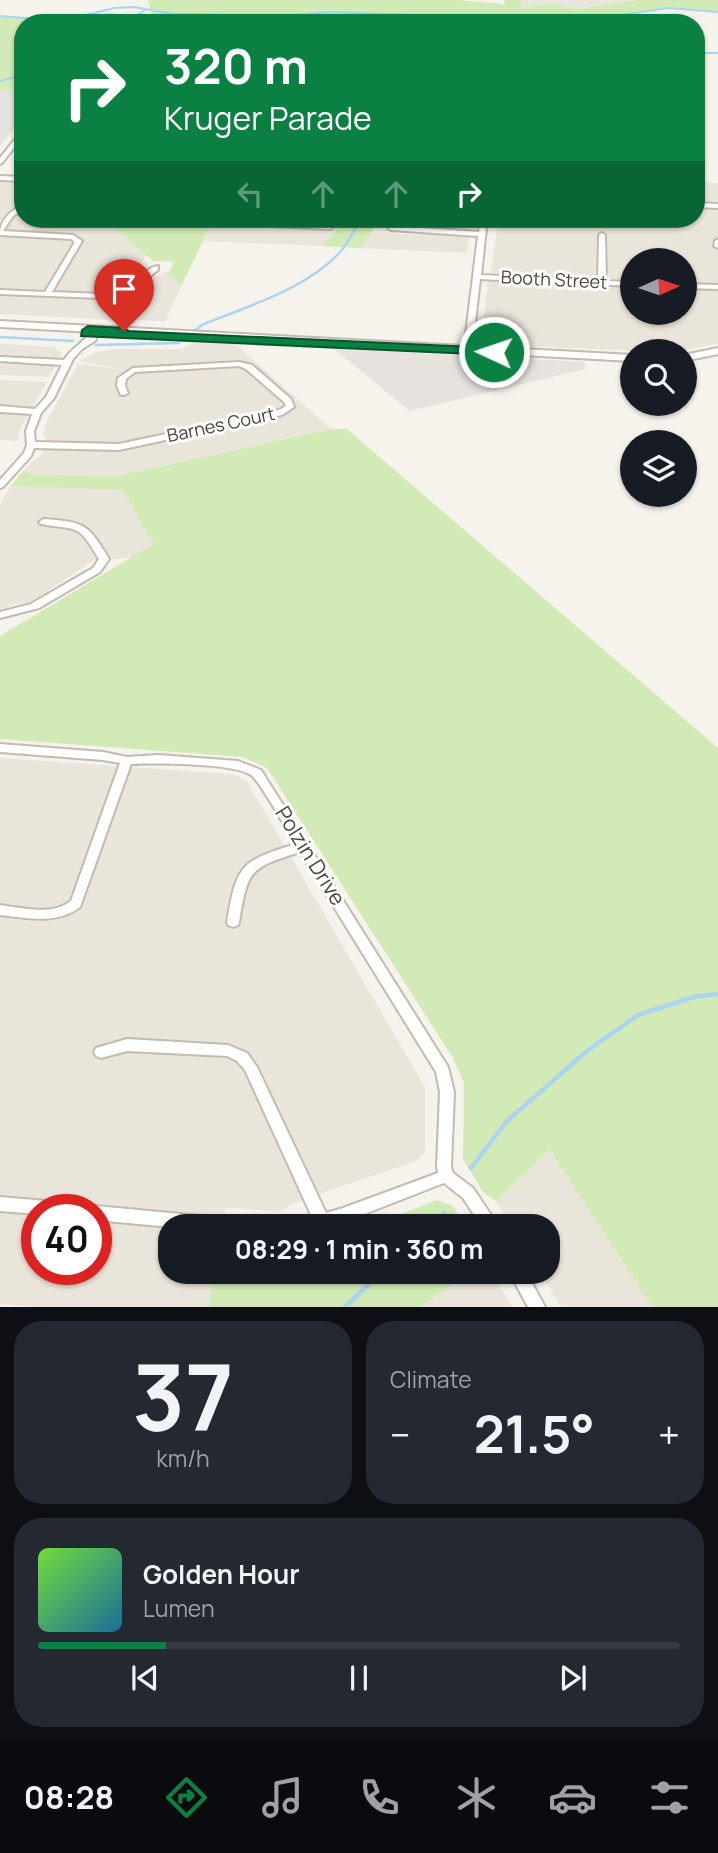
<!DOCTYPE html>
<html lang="en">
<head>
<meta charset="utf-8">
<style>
	:root { --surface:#171b24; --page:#242831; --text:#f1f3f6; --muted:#9ea1a6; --line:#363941; --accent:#0b8043 }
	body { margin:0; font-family:Manrope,sans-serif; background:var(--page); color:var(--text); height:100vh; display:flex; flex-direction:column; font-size:26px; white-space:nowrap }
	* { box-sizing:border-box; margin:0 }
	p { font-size:23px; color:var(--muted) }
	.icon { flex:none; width:38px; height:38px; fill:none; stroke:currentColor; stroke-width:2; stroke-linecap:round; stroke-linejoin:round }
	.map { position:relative; height:1307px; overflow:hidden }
	.drawer { display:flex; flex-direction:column; gap:14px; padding:14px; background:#0d0f14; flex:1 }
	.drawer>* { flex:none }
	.hud { position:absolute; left:14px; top:14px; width:691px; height:214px; border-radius:28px; box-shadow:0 2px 5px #0004; background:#0b8043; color:#fff; overflow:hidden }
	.needle { width:46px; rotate:87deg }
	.controls { position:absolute; left:620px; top:248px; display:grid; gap:14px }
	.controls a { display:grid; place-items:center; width:77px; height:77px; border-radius:50%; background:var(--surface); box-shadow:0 2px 5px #0004; font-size:35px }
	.speed { position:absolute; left:21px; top:1194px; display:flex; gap:14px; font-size:35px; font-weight:700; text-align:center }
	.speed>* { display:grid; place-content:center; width:91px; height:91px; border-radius:50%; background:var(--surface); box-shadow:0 2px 5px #0004; line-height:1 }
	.speed .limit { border:10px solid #d22; background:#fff; color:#111 }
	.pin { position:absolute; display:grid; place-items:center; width:60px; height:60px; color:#fff; margin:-72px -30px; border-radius:50% 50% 50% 0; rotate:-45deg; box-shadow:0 0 7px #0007 }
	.pin .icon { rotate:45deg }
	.me { position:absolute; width:77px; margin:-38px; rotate:273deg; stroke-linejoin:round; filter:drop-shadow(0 0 5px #0008) }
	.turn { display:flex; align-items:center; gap:24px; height:147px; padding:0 35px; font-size:32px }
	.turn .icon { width:91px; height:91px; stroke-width:2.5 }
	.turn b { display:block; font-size:49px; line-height:60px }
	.lanes { display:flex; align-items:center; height:66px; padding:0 35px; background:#0003; justify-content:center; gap:35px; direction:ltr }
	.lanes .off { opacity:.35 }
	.big { font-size:52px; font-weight:700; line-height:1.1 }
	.drawer .card { flex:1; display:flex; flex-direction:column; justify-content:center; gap:10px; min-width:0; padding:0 24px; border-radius:28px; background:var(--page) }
	.drawer .dial { align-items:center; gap:0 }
	.dial b { font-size:91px; line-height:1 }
	.song { display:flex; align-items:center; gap:21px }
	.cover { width:84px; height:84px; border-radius:10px; background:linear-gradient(135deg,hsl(100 70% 55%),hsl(200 70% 35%)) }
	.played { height:7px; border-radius:4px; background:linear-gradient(90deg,var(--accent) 20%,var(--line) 20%) }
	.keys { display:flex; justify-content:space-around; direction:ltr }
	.heat { display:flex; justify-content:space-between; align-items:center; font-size:38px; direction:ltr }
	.drawer .tiles { flex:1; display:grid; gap:14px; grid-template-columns:1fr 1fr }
	.card:last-child { grid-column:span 2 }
	.trip { position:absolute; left:158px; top:1214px; width:402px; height:70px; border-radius:28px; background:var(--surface); box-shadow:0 2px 5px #0004; font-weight:700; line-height:70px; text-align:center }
	.tabs { display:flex; height:112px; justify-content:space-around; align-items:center; background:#090b0e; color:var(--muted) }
	.tabs .icon { width:49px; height:49px }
	.tabs .current { color:var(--accent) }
	.tabs b { font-size:32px; color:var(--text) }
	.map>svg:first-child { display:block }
	.residential { fill:#eae5da; fill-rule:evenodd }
	.industrial { fill:#e6e2dd }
	.green { fill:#d2eab5 }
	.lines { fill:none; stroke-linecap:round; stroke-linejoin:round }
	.stream-far2 { stroke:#a9d4f2; stroke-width:2 }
	.stream-far1 { stroke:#a9d4f2; stroke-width:2.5 }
	.stream { stroke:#a9d4f2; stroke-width:4.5 }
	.minor-casing { stroke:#c2bbae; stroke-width:4 }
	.tertiary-casing { stroke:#c2bbae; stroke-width:4 }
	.minor { fill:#fff; fill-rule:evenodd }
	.tertiary { fill:#fff; fill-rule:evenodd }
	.route { fill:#0b8043; stroke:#07532c; stroke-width:2 }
	.labels { text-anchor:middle; stroke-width:6; stroke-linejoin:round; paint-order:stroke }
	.far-street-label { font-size:18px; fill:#4b4439; stroke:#fff }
	.street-label { font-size:21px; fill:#4b4439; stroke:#fff }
</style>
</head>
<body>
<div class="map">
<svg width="718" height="1307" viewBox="0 0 718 1307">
	<rect width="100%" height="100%" fill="#f6f3ec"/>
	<g class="residential">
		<path d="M521,0h116l-59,9 -28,-5 -29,4z"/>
		<path d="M0,182h23v37h81l42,36 -12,22 19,1 13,-6 15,14 -16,36 -45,-4 -2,2 -118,-6z"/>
		<path d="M697,182l21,1v104l-34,-5v-21h-52v19l-141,-7 7,-54h198z"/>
		<path d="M155,219h192l-25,27 -118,-5 8,-19 -19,-1 -29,6z"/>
		<path d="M423,219h49l-5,34 -107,-5 9,-15 51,2z"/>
		<path d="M488,281l144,6v26h52v-24l34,1v53l-40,9 -193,-7 -4,-3z"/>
		<path d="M193,343l42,1 96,85 -218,48 -87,-3 1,-2 -4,-1 20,-18 4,-13 -4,-5 4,-14 31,-57 42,5 -40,-8 16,-9 20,-3h66z"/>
		<path d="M0,344l54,3 8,6 -13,24 -49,-2z"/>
		<path d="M0,380l47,2 -27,47 -3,12 -17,-1z"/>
		<path d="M11,486l111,4 32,54 -22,14 -38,2 -63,42 -20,3 -11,7v-107z"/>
		<path d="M0,758l232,16 14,6 179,307v64l-7,9 -127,44 -11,8 -54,-5 -4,20h-52v45h44l-6,35h-175l-33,-3zM37,1209h59v60h-59z"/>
		<path d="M549,1149l103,158h-91l-21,-35h8v-45h-36l-15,-25z"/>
		<path d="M469,1272h23l20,35h-91z"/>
	</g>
	<g class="industrial">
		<path d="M0,90l23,1v27l-23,28z"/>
		<path d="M334,349l251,13v7l-175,42z"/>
	</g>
	<g class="green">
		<path d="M148,0h309l47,4 1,-4h16v8l29,-4 28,5 59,-9h81v11l-53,-3 -110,15h-364v-4h-9l-2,4h-26z"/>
		<path d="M113,13l-8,10h-82v68l-23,-1v-74l34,2z"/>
		<path d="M104,219h51l9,8 29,-6h20l-32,65 -15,-14 4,-1 4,-9 -21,-1z"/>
		<path d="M347,219h76l-2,9 -43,-5 -18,25 -38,-2z"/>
		<path d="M331,429h16l371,319v559h-66l-103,-158 -52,53 -14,-10 -20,-33 1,-76 -11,-25 -186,-290 -24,-11 -243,-18v-103l154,-92 -32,-54 -111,-4 12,-15 5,1 -1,2 86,3z"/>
		<path d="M437,1200l16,6 13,21h-98z"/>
		<path d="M214,1272h255l-48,35h-213z"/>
	</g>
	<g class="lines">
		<g class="stream-far2">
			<path d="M0,16l63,5 51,-13 20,-1 39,7 110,2 47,-4 82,3 53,8"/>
			<path d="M125,23l20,-13"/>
			<path d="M567,23l101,-15 50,4"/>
			<path d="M696,53h22"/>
			<path d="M0,81l23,-6"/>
		</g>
		<g class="stream-far1">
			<path d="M192,333l10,-8c46,-19 105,-36 139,-74 8,-9 13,-21 20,-32"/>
			<path d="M0,337l73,4"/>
			<path d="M96,345l83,-2"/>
		</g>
		<g class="stream">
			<path d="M471,1168l35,-46 81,-71 51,-36 59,-19 21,-2"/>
			<path d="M431,1227l14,-14"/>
			<path d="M345,1307l37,-35"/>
		</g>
		<g class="minor-casing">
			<g id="minor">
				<path d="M23,129v7l-21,27 -2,1v-6z"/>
				<path d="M0,176l23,1v4l-23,-1z"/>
				<path d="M696,203l22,1v4l-22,-1z"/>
				<path d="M23,205v5l-10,6 -10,15 70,4 9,6 -30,51 74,3c12,-8 16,-27 32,-29v4c-12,7 -15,20 -27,28l5,7 -7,14 -7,-2 6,-12 -3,-6 -125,-5v-4l45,2 30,-50 -4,-3 -71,-4c0,-15 10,-24 23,-30z"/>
				<path d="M260,219h6v3h3l61,3 3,2 -3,2 -61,-3 -8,-2z"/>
				<path d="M481,219h6l-6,56 117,5 1,-45 3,-2 3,2 1,46 26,1v4l-152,-7 -9,79 -1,2h-6l-1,-2 15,-122 -87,-6 -3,-2 3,-2 88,6z"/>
				<path d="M718,239v9l-4,-2 1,-5z"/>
				<path d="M684,284l34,1v4l-34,-1z"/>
				<path d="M93,328h6l1,2 -5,11 -13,8 -9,10 -19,39 -13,15 -7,18 1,11 84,2 160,-34 7,-4 -2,-4 -38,-33 -7,-3 -104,6 -9,7 -1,7 3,7 -4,2h-3l-4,-9 1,-8 15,-10 106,-6 13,3 39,34 3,8 -12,8 -163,35 -85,-2 -3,8 -28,31 -3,1v-8l24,-27 3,-8 -1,-14 6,-17 -32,-2v-6l35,3 11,-12 16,-32 -62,-4v-4l64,3c8,-13 22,-18 29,-32z"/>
				<path d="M44,519c41,3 44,5 65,40l-9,13 -61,36 -39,10v-6l31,-8 62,-36 6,-9c-22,-37 -20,-28 -58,-35l-2,-2z"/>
				<path d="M0,744l103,8 24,5 31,-2 80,6 23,9 187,297 6,25 -3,75 2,6 20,15 26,39h-17l-19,-29 -19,-15 -100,39 -18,5h-34l3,-5 17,-5 -67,-147 -8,-9 -10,-5 -100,-5 -26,7 -5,-2 -2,-4 2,-4 31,-9 101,6 19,8 10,14 69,146 17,-5 95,-35 -1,-6 3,-75 -4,-20 -136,-220c-51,16 -52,18 -61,70l-1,3 -5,2 -5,-2 -1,-3c10,-58 13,-60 68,-78 -7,-12 -35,-63 -44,-69 -18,-12 -96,-12 -120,-11l-51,143c-23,18 -53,11 -80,8v-10c23,3 51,11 71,-4l49,-138 -17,-3 -103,-8z"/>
				<path d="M0,1197l58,5 5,2 3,5h-29v5l-37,-3z"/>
				<path d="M96,1206l148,14 5,2 3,5h-82l-74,-7v-11h-6z"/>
				<path d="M509,1272h17l19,35h-17z"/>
			</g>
		</g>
		<g class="tertiary-casing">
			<g id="tertiary">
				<path d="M0,321l632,34v6l-632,-34z"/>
				<path d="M718,348v6l-34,7v-6z"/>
			</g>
		</g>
		<use href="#minor" class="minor"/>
		<use href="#tertiary" class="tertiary"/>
	</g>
	<path class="route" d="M88,326l36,2 5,3 365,17 5,4 -5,3 -413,-19 1,-6z"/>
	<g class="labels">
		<g class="far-street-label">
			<text transform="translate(554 280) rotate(3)" y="6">Booth Street</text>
			<text transform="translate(221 425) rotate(-12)" y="6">Barnes Court</text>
		</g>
		<g class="street-label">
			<text transform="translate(310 856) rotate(58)" y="7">Polzin Drive</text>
		</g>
	</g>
</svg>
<div class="controls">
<a><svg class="needle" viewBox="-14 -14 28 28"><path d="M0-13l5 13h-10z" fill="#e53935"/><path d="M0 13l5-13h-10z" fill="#9ea1a6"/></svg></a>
<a><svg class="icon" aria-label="search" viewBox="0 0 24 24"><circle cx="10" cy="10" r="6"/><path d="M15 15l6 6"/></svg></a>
<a><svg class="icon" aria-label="layers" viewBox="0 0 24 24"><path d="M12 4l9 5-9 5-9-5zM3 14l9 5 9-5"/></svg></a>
</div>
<div class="speed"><div class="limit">40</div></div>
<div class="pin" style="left:124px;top:331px;background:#d93025"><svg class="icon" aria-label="arrive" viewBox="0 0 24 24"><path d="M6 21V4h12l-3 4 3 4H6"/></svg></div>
<svg class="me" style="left:494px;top:352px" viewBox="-20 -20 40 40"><circle r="17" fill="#0b8043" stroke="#fff" stroke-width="3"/><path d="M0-11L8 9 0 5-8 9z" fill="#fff"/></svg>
<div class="trip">08:29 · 1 min · 360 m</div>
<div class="hud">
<div class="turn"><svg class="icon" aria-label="right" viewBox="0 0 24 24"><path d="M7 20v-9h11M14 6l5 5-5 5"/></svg><div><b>320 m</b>Kruger Parade</div></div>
<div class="lanes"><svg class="icon off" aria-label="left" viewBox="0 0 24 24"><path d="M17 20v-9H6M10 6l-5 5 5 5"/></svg><svg class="icon off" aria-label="ahead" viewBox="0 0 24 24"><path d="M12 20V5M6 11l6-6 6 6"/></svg><svg class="icon off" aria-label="ahead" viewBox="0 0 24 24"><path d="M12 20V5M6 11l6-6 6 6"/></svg><svg class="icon" aria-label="right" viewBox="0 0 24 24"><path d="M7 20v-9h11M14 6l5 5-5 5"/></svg></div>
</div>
</div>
<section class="drawer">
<div class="tiles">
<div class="card dial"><b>37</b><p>km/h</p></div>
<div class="card"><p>Climate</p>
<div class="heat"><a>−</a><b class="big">21.5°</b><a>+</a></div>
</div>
<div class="card">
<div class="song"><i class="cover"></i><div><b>Golden Hour</b><p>Lumen</p></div></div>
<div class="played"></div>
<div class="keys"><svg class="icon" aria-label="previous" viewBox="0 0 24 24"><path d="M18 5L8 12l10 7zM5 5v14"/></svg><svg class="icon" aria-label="pause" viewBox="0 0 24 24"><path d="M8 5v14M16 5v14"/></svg><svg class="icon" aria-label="next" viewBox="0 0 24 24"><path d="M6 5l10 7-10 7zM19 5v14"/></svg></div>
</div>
</div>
</section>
<nav class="tabs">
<b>08:28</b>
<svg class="icon current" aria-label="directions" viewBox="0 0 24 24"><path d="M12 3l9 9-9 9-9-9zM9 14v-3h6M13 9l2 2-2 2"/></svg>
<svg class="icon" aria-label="music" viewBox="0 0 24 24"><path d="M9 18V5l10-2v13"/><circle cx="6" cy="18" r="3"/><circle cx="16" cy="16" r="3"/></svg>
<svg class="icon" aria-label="phone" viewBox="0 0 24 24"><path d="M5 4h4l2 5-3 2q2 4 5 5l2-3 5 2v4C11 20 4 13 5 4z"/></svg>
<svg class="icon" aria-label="climate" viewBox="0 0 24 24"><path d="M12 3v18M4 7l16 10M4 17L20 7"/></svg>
<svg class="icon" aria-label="car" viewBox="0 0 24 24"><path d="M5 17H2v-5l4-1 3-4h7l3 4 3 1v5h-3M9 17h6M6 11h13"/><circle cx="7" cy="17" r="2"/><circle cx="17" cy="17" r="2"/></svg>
<svg class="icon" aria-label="filters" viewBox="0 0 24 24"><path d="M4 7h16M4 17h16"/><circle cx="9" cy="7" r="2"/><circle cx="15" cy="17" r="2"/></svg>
</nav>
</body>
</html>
